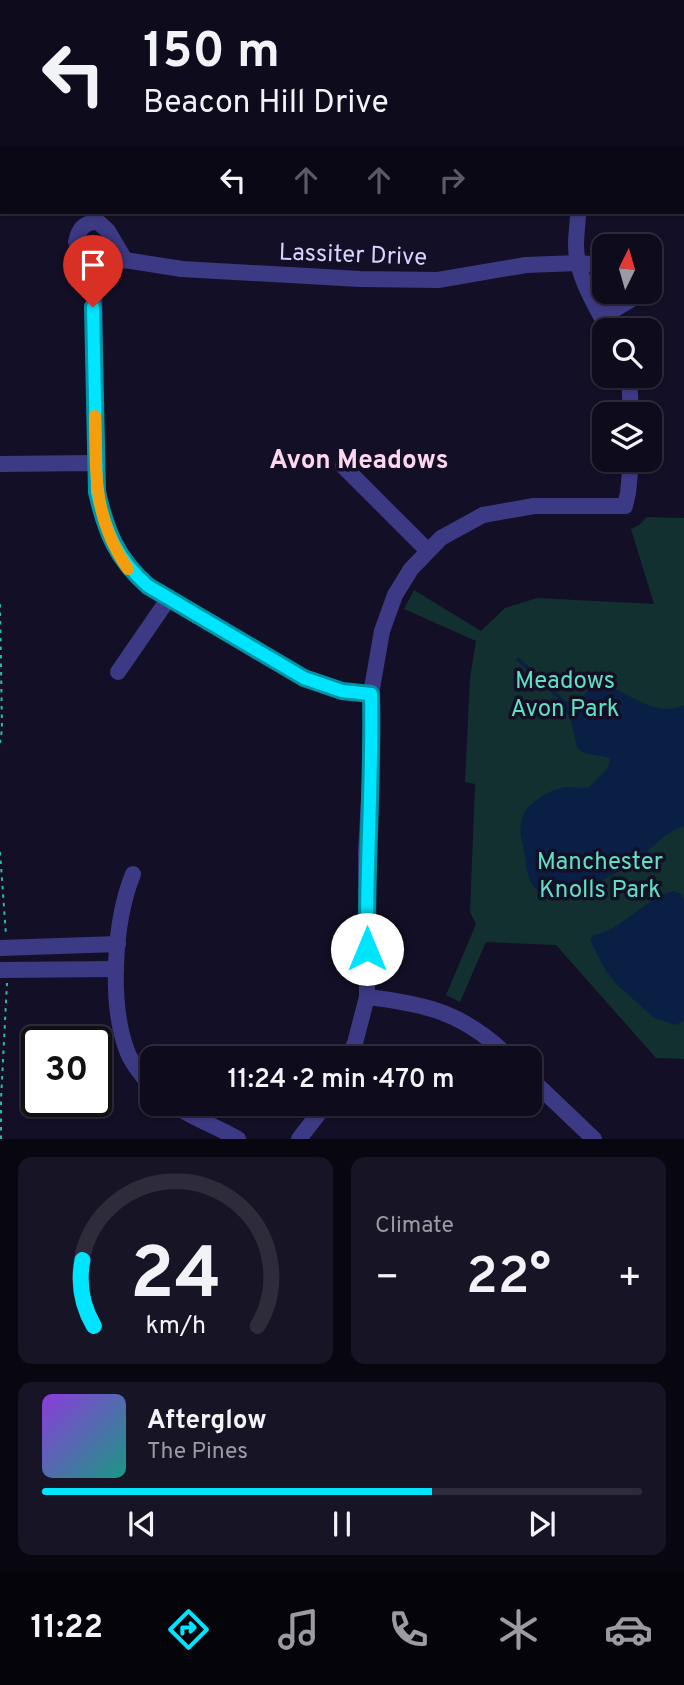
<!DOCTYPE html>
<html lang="en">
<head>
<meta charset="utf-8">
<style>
	:root { --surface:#0e0b1c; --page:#171425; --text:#f1f3f6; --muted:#9b9ba3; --line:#2e2b3b; --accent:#00e5ff }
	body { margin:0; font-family:Overpass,sans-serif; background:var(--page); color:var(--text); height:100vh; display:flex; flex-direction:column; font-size:26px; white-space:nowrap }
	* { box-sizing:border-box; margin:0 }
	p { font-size:23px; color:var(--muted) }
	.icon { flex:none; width:38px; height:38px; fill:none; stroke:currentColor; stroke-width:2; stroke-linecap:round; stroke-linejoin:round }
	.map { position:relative; height:1139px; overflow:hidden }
	.sheet { display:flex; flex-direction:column; gap:18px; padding:18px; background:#08060f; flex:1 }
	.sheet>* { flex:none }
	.hud { position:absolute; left:0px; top:0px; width:684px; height:214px; box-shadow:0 2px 5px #0004,0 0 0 2px var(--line); background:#0e0b1c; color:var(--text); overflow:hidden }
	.needle { width:46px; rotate:5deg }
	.buttons { position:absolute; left:592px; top:234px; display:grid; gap:14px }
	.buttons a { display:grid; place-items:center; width:70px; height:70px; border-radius:14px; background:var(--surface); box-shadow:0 2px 5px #0004,0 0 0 2px var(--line); font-size:35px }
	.speed { position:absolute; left:21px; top:1026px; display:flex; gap:14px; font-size:35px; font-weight:700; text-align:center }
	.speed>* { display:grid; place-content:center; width:91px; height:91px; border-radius:50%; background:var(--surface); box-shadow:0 2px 5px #0004,0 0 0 2px var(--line); line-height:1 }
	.speed .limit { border:4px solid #111; border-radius:10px; background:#fff; color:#111 }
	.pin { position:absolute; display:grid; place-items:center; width:60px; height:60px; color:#fff; margin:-72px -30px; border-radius:50% 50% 50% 0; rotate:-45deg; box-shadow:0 0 7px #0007 }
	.pin .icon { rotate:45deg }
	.me { position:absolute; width:77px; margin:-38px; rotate:0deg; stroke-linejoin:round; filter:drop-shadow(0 0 5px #0008) }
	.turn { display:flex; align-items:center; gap:24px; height:147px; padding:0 28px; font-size:32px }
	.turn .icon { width:91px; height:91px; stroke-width:2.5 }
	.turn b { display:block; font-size:49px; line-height:60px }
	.lanes { display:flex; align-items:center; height:66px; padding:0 28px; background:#0003; justify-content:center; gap:35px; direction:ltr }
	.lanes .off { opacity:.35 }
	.big { font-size:52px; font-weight:600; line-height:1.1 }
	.sheet .card { flex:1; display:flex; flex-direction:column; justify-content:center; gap:10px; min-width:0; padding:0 24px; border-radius:14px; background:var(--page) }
	.sheet .dial { align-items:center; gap:0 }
	.dial svg { height:182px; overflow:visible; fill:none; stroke:var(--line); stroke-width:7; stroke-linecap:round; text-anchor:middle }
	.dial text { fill:var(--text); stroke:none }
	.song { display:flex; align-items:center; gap:21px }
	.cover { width:84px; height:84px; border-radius:10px; background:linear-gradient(135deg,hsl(270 70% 55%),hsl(170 70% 35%)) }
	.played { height:7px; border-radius:4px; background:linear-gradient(90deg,var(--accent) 65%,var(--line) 65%) }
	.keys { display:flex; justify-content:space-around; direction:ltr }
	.heat { display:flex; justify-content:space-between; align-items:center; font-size:38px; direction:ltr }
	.sheet .tiles { flex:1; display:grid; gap:18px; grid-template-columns:1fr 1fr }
	.card:last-child { grid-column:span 2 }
	.trip { position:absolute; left:140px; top:1046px; width:402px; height:70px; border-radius:14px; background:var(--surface); box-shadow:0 2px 5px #0004,0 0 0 2px var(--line); font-weight:600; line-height:70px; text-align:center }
	.menu { display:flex; height:112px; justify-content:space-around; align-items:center; background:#06040b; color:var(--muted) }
	.menu .icon { width:49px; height:49px }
	.menu .selected { color:var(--accent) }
	.menu b { font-size:32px; color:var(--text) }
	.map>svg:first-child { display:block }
	.green { fill:#12302f }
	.water { fill:#0a1f44 }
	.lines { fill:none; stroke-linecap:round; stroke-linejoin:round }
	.stream { stroke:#0a1f44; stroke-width:3.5 }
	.path { stroke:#2fb8b0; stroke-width:2; stroke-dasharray:3.5 5; stroke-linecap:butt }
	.minor { stroke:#3d3a85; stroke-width:16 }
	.route-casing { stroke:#0095a6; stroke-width:18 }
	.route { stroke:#00e5ff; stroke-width:12 }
	.slow { stroke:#f59e0b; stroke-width:12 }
	.labels { text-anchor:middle; stroke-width:7; stroke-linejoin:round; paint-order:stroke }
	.street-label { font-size:24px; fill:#d9d4ff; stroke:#130f26 }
	.park-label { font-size:24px; fill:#5fe0c0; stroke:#130f26 }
	.neighbourhood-label { font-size:26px; font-weight:bold; fill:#ffd6f0; stroke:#130f26 }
</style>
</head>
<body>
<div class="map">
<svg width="684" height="1139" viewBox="0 0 684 1139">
	<rect width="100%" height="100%" fill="#130f26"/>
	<path class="green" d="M647,517l37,1v541l-28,-1 -100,-113 -70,-3 -26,60 -14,-7 30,-71 -6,-12 5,-128 -10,-2 5,-104 6,-37 -72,-32 10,-19 67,41 24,-23 32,-10 117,6 -23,-75 8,-4z"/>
	<g class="water">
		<path d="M602,685c29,6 50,34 82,20v121c-19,6 -30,21 -45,32 -24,18 -61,36 -91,38 -22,-7 -20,-25 -24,-44 -3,-16 -8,-31 5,-46 10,-9 25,-18 38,-19 8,0 15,2 22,0l19,-19 2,-10 -25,-5 -8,-5 -7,-31 -7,-8v-6l4,-2 9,3 13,-15z"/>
		<path d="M673,891l7,2 4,6v122l-9,4 -22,-8 -38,-34 -11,-15 -14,-28 2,-4c33,-8 52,-37 81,-45z"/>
	</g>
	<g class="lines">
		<path class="stream" d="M518,659l46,43"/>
		<g class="path">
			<path d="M0,77h2"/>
			<path d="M682,112h2"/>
			<path d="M0,121h2"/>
			<path d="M682,161l2,-1"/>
			<path d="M0,604l2,125 -2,14"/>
			<path d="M0,852l6,83"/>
			<path d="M1,1139v-40l6,-116"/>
		</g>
		<g class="minor">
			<path d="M305,2v-2"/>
			<path d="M494,2v-2"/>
			<path d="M0,100h2"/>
			<path d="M682,137h2"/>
			<path d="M578,212c0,11 -2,22 -2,33 0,30 19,60 33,86"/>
			<path d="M98,276l-22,-34c3,-14 7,-18 21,-21l11,10 17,29"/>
			<path d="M602,317l42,-25"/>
			<path d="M629,376l2,39"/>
			<path d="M96,463l-2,-180 15,-18 16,-5 57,9 178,10 78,1 88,-15 52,-2 26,2"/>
			<path d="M0,464l96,-1c1,51 13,88 52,124l156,91 38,13 29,3"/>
			<path d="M343,466l84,84"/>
			<path d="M118,672l51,-74"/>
			<path d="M133,874c-19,47 -24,129 -6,177 5,13 15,25 25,36"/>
			<path d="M0,948l118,-4"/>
			<path d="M0,970l116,-1"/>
			<path d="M367,997c62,7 99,17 144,62"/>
			<path d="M348,1059l7,-16 12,-46 -1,-145 6,-107 -1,-51 11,-63 13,-36 16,-26 30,-31 42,-23 51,-9h91l3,-13 3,-33"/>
			<path d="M530,1078l64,61"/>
			<path d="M172,1104c20,14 44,22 66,35"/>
			<path d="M299,1139l27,-35"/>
		</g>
	</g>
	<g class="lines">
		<g class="route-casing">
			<path id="route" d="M93,307l4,185c9,40 20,67 51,94l156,92 38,13 29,3c2,85 -5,170 -4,255"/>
		</g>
		<use href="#route" class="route"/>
		<path class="slow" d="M95,416c1,58 -2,103 33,153"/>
	</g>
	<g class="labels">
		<g class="street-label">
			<text transform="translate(353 254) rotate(2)" y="8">Lassiter Drive</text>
		</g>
		<g class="park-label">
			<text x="565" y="688">Meadows<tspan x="565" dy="28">Avon Park</tspan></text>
			<text x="600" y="869">Manchester<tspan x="600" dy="28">Knolls Park</tspan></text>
		</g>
		<g class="neighbourhood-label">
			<text x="359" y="468">Avon Meadows</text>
		</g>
	</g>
</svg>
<div class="buttons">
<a><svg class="needle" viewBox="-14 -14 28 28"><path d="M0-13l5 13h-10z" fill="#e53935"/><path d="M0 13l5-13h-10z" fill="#9b9ba3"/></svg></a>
<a><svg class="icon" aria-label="search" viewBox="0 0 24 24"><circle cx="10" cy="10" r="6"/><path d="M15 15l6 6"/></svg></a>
<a><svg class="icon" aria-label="layers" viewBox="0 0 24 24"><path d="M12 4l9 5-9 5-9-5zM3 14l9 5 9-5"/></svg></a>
</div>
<div class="speed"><div class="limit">30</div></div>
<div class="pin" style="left:93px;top:307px;background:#d93025"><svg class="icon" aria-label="arrive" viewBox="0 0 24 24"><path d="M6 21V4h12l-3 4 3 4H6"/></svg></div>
<svg class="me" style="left:367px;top:949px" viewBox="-20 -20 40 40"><circle r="19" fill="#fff"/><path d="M0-13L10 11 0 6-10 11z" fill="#00e5ff"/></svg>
<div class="trip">11:24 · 2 min · 470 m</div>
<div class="hud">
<div class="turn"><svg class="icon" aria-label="left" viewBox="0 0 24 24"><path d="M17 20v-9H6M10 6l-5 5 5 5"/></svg><div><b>150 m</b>Beacon Hill Drive</div></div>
<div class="lanes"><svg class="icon" aria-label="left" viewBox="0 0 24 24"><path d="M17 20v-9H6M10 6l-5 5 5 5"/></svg><svg class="icon off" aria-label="ahead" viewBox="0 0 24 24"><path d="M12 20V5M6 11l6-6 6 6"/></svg><svg class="icon off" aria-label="ahead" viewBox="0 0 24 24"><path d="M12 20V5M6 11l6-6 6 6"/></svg><svg class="icon off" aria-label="right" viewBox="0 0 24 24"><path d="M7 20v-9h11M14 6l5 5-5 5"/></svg></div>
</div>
</div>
<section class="sheet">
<div class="tiles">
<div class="card dial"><svg viewBox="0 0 100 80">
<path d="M14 69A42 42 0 1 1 86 69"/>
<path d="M14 69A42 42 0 0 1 9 40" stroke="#00e5ff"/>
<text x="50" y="56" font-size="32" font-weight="700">24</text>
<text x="50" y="72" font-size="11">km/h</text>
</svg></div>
<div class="card"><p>Climate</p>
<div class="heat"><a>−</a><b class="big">22°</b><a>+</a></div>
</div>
<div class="card">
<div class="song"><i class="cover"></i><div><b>Afterglow</b><p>The Pines</p></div></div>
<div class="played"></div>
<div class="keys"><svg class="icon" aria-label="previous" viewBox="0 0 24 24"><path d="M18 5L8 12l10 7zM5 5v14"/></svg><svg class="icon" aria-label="pause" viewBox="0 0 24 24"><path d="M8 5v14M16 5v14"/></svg><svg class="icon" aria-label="next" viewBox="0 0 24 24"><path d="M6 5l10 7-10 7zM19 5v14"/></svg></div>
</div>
</div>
</section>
<nav class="menu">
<b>11:22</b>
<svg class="icon selected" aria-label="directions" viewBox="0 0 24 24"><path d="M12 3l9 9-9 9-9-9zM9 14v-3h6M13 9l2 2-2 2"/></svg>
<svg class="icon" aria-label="music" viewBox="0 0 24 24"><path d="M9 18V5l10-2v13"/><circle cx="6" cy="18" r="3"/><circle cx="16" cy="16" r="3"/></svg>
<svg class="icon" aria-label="phone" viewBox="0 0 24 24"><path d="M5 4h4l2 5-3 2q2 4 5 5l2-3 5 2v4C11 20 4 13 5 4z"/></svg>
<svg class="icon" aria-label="climate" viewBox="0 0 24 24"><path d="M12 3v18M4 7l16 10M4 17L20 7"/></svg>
<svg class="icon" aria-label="car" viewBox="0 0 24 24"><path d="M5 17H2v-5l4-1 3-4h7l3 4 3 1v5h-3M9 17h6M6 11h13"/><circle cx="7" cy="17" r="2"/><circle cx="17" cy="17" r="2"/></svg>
</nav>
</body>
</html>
